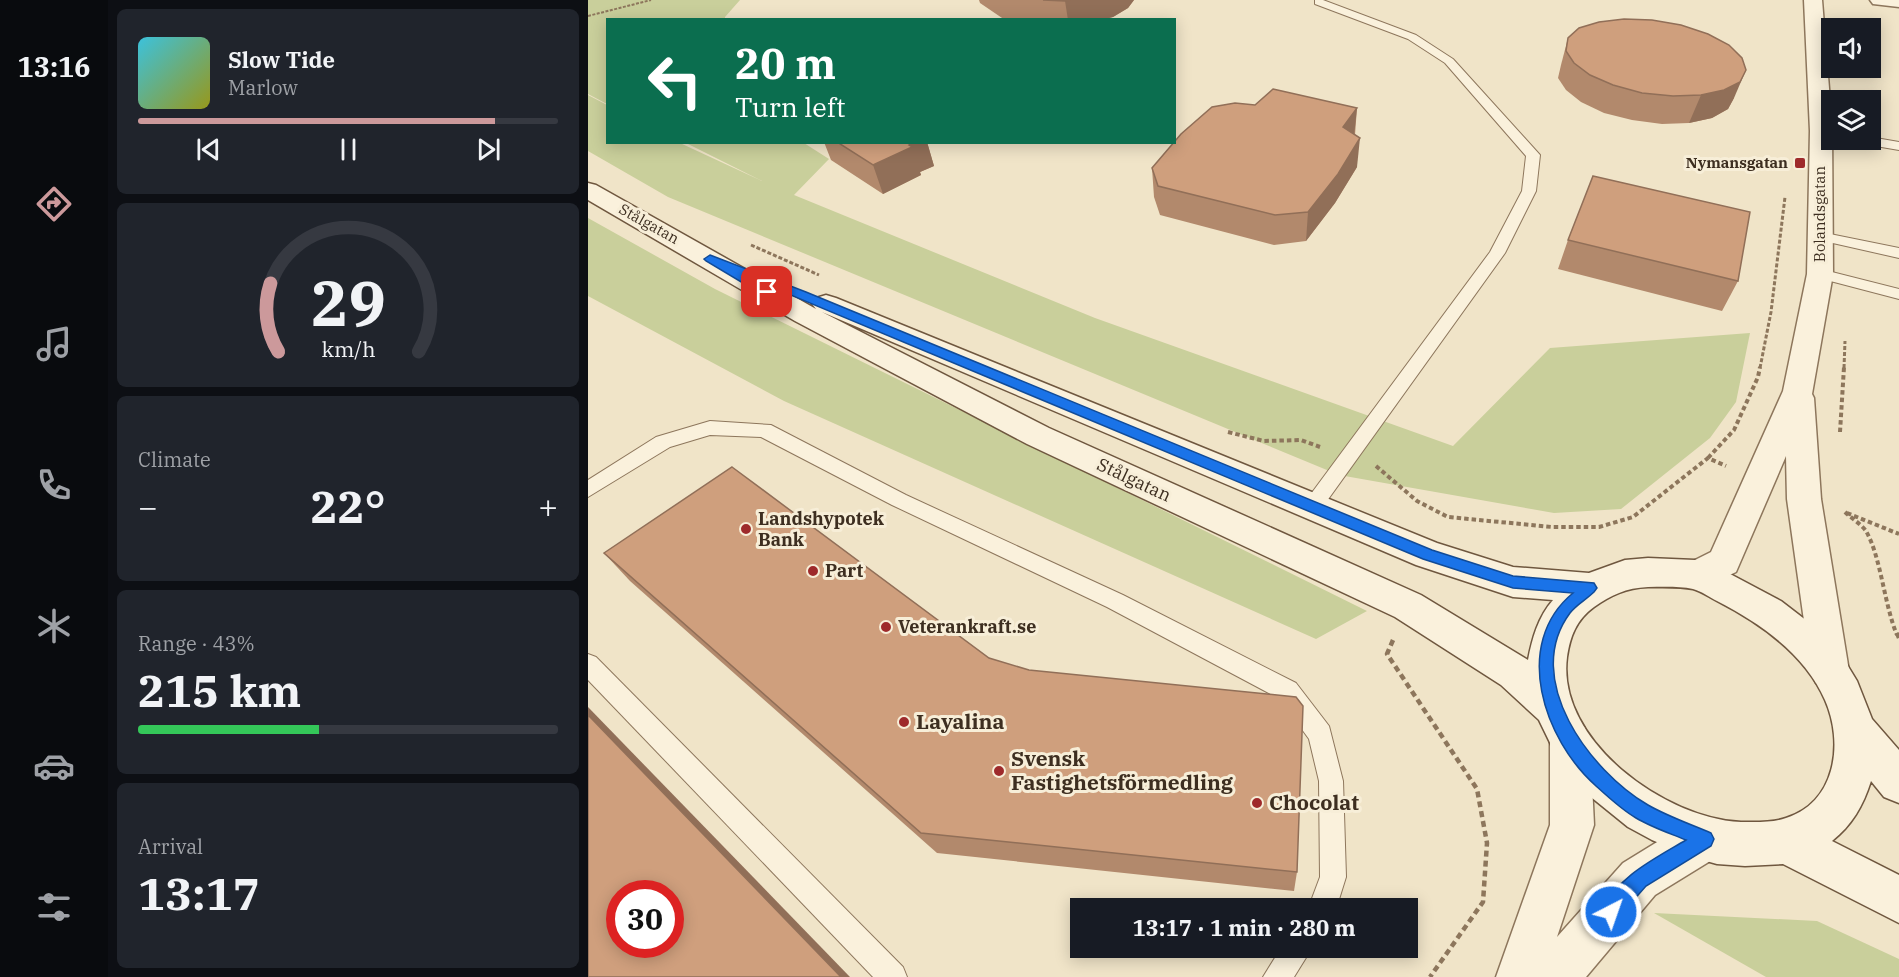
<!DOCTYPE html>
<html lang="en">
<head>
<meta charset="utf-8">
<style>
	:root { --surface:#171b24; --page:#20242c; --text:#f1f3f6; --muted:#9ea1a6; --line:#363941; --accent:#cc999b }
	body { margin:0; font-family:"IBM Plex Serif",serif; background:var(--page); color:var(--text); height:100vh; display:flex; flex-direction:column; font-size:22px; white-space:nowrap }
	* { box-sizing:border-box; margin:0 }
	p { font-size:20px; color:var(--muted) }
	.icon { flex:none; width:33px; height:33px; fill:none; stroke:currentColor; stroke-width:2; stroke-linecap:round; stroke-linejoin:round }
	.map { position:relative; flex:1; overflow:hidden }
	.details { display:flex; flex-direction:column; gap:9px; padding:9px; background:#0d0f14; width:480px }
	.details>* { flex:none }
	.top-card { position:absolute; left:18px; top:18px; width:570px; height:126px; border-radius:0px; box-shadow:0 3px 15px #0003; background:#0b6e4f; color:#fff; overflow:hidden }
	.buttons { position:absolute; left:1233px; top:18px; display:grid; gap:12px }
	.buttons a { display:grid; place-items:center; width:60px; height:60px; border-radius:0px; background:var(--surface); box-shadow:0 3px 15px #0003; font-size:30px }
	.speed { position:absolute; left:18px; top:880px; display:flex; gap:12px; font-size:30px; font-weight:700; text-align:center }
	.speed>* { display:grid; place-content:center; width:78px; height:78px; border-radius:50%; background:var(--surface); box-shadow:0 3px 15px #0003; line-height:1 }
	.speed .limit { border:9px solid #d22; background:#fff; color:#111 }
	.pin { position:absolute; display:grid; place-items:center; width:51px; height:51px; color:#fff; margin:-26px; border-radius:12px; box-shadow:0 3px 9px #0006 }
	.me { position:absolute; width:66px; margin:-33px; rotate:41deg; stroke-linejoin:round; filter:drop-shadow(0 0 4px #0008) }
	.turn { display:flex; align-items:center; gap:21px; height:126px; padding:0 30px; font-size:27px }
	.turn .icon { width:78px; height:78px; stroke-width:2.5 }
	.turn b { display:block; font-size:42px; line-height:51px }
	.big { font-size:45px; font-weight:800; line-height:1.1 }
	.details .widget { flex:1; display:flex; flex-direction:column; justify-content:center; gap:9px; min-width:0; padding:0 21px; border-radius:9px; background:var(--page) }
	.details .dial { align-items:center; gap:0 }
	.dial svg { height:156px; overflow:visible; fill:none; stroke:var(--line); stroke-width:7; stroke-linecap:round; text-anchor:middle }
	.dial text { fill:var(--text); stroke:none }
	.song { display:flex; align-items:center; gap:18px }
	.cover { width:72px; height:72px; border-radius:9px; background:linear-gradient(135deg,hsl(190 70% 55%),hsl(60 70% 35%)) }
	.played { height:6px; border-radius:3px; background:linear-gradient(90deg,var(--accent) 85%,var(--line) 85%) }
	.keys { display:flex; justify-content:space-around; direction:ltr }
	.heat { display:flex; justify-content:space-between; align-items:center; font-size:33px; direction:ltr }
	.charge { height:9px; border-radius:4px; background:linear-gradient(90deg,#34c759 43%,var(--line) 0) }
	.trip { position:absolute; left:482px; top:898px; width:348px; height:60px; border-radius:0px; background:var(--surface); box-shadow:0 3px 15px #0003; font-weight:800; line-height:60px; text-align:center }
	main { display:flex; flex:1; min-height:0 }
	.tabs { display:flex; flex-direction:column; width:108px; justify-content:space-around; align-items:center; background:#090b0e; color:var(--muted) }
	.tabs .icon { width:42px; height:42px }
	.tabs .selected { color:var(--accent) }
	.tabs b { font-size:27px; color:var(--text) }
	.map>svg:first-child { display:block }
	.green { fill:#c9cf9b }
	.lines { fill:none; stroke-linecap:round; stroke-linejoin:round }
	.service-casing { stroke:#8d765c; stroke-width:2 }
	.minor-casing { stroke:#8d765c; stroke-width:3 }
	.secondary-casing { stroke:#6f573f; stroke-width:3 }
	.path-far3 { stroke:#8d765c; stroke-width:2; stroke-dasharray:3 1.5; stroke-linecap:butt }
	.path-far2 { stroke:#8d765c; stroke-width:3; stroke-dasharray:4 2; stroke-linecap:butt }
	.path-far1 { stroke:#8d765c; stroke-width:4; stroke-dasharray:4.5 3; stroke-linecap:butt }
	.path { stroke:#8d765c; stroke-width:4.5; stroke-dasharray:6 4; stroke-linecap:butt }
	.service { fill:#faf1dc; fill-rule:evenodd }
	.minor { fill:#faf1dc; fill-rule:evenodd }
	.secondary { fill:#faf1dc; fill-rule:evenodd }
	.wall { fill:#b2896c }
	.shaded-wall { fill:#916f58 }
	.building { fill:#cf9f7d; stroke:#916f58; stroke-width:1.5; fill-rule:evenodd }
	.route { fill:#1a73e8; stroke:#114b97; stroke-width:1.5 }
	.poi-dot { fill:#9e2a2b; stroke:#f7eed8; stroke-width:2 }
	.labels { text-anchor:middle; stroke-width:6; stroke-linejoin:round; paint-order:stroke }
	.far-poi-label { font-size:15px; font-weight:bold; fill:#3d2e20; stroke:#f7eed8; text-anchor:end }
	.far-street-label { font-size:15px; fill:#3d2e20; stroke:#f7eed8 }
	.street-label { font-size:18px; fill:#3d2e20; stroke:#f7eed8 }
	.poi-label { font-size:18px; font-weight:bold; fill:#3d2e20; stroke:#f7eed8; text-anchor:start }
	.near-poi-label { font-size:21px; font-weight:bold; fill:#3d2e20; stroke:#f7eed8; text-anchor:start }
</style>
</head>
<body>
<main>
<nav class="tabs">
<b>13:16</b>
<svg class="icon selected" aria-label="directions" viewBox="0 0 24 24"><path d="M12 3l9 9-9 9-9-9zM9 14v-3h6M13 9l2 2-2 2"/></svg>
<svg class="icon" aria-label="music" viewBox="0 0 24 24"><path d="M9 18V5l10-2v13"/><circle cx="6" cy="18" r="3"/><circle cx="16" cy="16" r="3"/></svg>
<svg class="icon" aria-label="phone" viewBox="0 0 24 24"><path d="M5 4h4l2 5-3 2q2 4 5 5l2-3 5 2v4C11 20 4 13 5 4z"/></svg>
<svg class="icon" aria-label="climate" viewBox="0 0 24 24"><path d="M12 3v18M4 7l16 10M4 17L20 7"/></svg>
<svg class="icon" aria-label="car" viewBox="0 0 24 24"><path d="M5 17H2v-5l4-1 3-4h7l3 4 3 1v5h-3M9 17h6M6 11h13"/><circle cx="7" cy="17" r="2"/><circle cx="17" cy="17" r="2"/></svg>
<svg class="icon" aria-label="filters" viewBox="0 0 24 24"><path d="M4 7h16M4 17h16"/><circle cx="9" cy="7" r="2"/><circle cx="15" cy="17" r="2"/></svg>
</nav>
<section class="details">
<div class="widget">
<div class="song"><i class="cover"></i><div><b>Slow Tide</b><p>Marlow</p></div></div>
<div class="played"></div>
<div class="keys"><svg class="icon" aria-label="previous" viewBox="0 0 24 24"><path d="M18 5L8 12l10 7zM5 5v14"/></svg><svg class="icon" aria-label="pause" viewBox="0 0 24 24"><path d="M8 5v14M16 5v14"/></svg><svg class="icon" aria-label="next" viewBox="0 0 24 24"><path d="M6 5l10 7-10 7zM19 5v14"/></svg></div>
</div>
<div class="widget dial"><svg viewBox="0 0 100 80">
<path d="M14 69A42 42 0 1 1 86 69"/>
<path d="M14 69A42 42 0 0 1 10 34" stroke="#cc999b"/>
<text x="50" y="56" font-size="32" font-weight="700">29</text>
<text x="50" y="72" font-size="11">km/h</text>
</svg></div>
<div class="widget"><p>Climate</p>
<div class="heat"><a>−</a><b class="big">22°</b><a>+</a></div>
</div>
<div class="widget"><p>Range · 43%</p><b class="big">215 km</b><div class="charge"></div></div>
<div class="widget"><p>Arrival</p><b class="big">13:17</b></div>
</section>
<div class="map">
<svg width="1311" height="977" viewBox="0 0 1311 977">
	<rect width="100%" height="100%" fill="#f0e4c8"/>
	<g class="green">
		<path d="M0,0h152l-15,17v2l-117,1 -1,84 -19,-10z"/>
		<path d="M0,95l19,10 1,37 72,1 82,38 -76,-38h118l25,16 -35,36 301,123 358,128 97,-98 200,-15 -14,69 -26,36 -89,71 -67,4 -215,-38 -671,-278 -80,-46z"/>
		<path d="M0,218l127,71 652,322 -51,28 -532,-238 -196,-105z"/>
		<path d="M1066,913l163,8 82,38v18h-133z"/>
	</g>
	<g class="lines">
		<g class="service-casing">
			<g id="service">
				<path d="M727,0h8l93,35 37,24 87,96 -4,36 -31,62 -186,259 -7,3 -7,-3 -3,-5 3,-5 185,-250 32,-61 4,-35 -81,-93 -37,-24 -93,-35z"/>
				<path d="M1282,137l29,5v8l-35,-6 -6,-4h12z"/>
				<path d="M1232,232l79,16v10l-84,-19 -2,-3z"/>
				<path d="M1232,269l79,20v10l-84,-22 -3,-3 3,-3z"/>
				<path d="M122,421l61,4 135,70 217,100 173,88 33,43 14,55 3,96 -10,32h-28l12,-32 -1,-96 -10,-42 -29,-40 -173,-92 -215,-102 -131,-68 -51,-2 -40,12 -82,50v-17l68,-43z"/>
				<path d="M0,654l8,3 307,310 4,10h-34l-285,-297z"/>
				<path d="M693,948h31l-18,29h-31z"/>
			</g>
		</g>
		<g class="minor-casing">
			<g id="minor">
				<path d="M1216,0h18l10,126 1,148 -21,120 2,4 7,101 28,172 -5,12 -14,5 -14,-5 -5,-12 -24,-172 -1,-43 -50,116 -38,18 -13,-5 -5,-10 5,-10 26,-13 72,-161 24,-117 3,-143z"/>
				<path d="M1282,0h29v7l-26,-3z"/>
				<path d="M982,722l14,5 6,14 4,84 -37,112 66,-74 65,-40 16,-6 16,6 6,16 -6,16 -65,40 -69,82h-90l54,-152v-84l6,-14z"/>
			</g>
		</g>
		<g class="secondary-casing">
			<path id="secondary" d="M0,183l8,2 220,124 -4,-5 4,-6 10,-3 10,3 601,245 76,24 76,6 36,-13 23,-2 47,2 22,7 64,34 39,30 23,27 14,23 15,38 27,31v53l-15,-6 -13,-16c-8,25 -19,44 -39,60l67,34v48l-116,-59 -38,2 -28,-2 -25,-7 -40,-17 -24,-13 -42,-34 -30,-38 -17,-35 -38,-35 -106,-68 -368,-173 -232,-123 -207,-121zM234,312l594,253 97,32 40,3c-15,17 -21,39 -25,60l-107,-65 -372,-167zM1060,587c14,0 31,-1 45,2 8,2 16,8 24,12 43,22 88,53 108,99 19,43 11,102 -39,118 -13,5 -31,4 -45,4 -75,-3 -185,-81 -174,-165 3,-20 9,-37 27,-50 17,-12 32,-19 54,-20z"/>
		</g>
		<path class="path-far3" d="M0,16l63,-16"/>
		<g class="path-far2">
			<path d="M163,245l68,30"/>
			<path d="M1172,368l11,-56 14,-115"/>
			<path d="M1256,368l1,-27"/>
		</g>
		<g class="path-far1">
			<path d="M640,432l36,9 37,-1 19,7"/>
			<path d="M1252,432l4,-65"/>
			<path d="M1120,458l26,-28 24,-53 2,-10"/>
			<path d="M788,466l41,35 31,16 104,10h47l34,-10 75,-59 18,8"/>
			<path d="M1257,512c6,6 16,12 21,19 15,26 18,73 31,104"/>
			<path d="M1259,513l52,21"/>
		</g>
		<g class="path">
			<path d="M1309,633l2,5"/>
			<path d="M805,640l-6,14 90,135 10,54 -4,59 -53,75"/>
		</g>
		<use href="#service" class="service"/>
		<use href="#minor" class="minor"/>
		<use href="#secondary" class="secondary"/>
	</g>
	<g class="wall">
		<path d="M391,0h155l-6,8 -15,9 -12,3h-96l-25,-17z"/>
		<path d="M980,38l166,60 -6,11 -16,9 -23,5 -27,1 -30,-4 -28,-7 -23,-11 -15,-12 -8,-12 3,-13z"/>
		<path d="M667,105l102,3 -2,27 2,32 -22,36 -29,38 -32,4 -114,-30 -6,-18 -2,-29z"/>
		<path d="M236,142h103l7,24 -14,6 1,3 -38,19 -52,-34z"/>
		<path d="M980,240l170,41 -16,30 -164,-42z"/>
		<path d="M16,553l385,105 308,214 -3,19 -357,-38 -307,-272z"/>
	</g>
	<g class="shaded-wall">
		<path d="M482,0h64l-6,8 -15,9 -12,3h-33l-3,-19z"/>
		<path d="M1158,70l-12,28 -6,11 -16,9 -23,5 12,-28z"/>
		<path d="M769,108l-3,28 -11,-9z"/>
		<path d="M772,138l-3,29 -22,36 -29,38 2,-29z"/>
		<path d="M326,142h13l7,24 -14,6 1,3 -38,19 -10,-29z"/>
		<path d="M0,707l262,270h-9l-253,-262z"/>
	</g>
	<g class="building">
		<path d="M455,0h27l-5,1z"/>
		<path d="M1036,19l28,1 29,5 27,9 21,11 13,13 4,12 -6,12 -16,8 -23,5 -28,1 -31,-3 -29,-8 -23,-10 -16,-12 -8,-12 2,-13 11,-10 20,-6z"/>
		<path d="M685,89l84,19 -14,19 17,11 -22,36 -30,38 -33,3 -117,-29 -6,-18 29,-34 31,-27 23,-4 20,2z"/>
		<path d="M249,142h77l-5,3 3,2 -39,18z"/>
		<path d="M1005,176l157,36 -12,69 -170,-41z"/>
		<path d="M144,467l257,191 40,12 267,27 7,9 -6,166 -376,-39 -317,-280z"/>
		<path d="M0,715l253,262h-253zM32,894h50v51h-50z"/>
	</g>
	<path class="route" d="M122,255l96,37 626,258 81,26 81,7 3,5 -3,4c-7,7 -18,13 -24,21 -49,66 20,158 78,192 19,11 42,19 63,28l3,6 -3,7 -65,40 -28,32 -7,3 -7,-3 -3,-6c15,-35 55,-54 85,-72 -17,-7 -35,-13 -50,-22 -14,-8 -28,-21 -40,-32 -52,-46 -85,-142 -23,-193l-60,-5 -90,-29 -673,-281 22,14 -5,4 -4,-1 -57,-34 -2,-2z"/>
	<g class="poi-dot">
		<rect x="1206" y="157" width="12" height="12" rx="3"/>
		<circle cx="158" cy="529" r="6"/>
		<circle cx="225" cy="571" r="6"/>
		<circle cx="298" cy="627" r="6"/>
		<circle cx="316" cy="722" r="6"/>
		<circle cx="411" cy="771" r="6"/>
		<circle cx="669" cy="803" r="6"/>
	</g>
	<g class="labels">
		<g class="far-poi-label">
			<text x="1200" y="168">Nymansgatan</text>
		</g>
		<g class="far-street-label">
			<text transform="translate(1232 214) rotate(-90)" y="5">Bolandsgatan</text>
			<text transform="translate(61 224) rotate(29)" y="5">Stålgatan</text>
		</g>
		<g class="street-label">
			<text transform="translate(546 480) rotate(25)" y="6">Stålgatan</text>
		</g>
		<g class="poi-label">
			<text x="170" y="525">Landshypotek<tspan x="170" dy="21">Bank</tspan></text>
			<text x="237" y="577">Part</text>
			<text x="310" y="633">Veterankraft.se</text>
		</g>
		<g class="near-poi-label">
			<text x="328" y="729">Layalina</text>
			<text x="423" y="766">Svensk<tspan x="423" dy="24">Fastighetsförmedling</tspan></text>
			<text x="681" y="810">Chocolat</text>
		</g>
	</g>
</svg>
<div class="buttons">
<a><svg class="icon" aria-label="sound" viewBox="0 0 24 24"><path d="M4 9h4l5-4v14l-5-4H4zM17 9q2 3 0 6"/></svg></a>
<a><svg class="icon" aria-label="layers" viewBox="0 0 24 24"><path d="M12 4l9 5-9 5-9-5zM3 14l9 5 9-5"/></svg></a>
</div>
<div class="speed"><div class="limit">30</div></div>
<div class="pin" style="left:179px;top:292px;background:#d93025"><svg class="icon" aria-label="arrive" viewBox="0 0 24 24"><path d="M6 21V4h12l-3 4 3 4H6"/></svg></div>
<svg class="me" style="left:1023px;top:912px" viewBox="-20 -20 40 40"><circle r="17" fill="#1a73e8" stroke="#fff" stroke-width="3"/><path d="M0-11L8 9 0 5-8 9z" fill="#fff"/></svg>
<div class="trip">13:17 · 1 min · 280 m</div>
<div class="top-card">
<div class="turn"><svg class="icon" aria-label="left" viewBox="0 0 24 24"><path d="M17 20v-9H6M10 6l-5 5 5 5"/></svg><div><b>20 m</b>Turn left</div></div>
</div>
</div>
</main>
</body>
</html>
